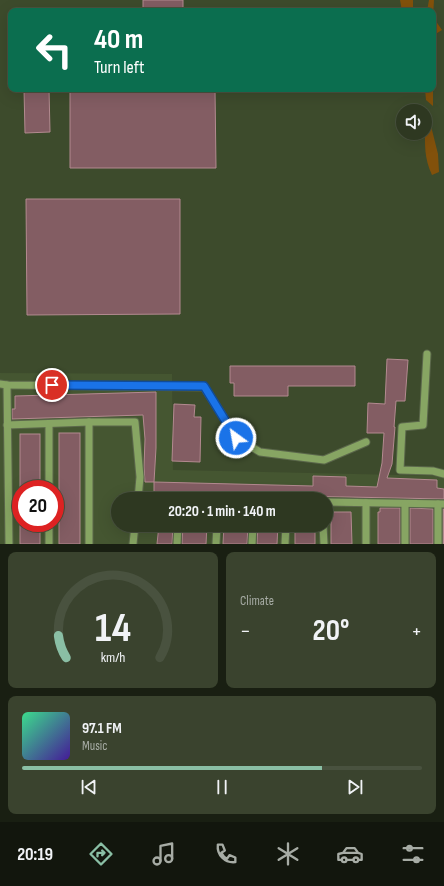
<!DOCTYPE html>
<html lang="en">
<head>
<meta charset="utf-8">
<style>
	:root { --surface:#2e3821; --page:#3a432e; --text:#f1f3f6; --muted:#a7aca5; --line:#49523f; --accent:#8abfa5 }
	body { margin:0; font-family:"Sofia Sans Condensed",sans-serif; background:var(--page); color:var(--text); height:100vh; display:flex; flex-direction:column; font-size:15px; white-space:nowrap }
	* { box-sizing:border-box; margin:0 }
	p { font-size:13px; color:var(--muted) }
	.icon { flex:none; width:22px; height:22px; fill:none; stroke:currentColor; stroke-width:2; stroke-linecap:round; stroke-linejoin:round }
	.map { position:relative; height:544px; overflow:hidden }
	.panel { display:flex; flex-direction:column; gap:8px; padding:8px; background:#191f12; flex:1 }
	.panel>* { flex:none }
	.guide { position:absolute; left:8px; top:8px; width:428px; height:84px; border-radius:8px; box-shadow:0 4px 16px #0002,0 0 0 1px var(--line); background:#0b6e4f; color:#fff; overflow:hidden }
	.buttons { position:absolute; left:396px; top:104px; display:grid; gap:8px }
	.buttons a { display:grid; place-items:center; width:36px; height:36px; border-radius:50%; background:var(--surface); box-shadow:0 4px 16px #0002,0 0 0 1px var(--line); font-size:20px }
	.speed { position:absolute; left:12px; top:480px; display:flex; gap:8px; font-size:20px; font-weight:700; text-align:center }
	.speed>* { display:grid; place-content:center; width:52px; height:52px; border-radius:50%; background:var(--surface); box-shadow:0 4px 16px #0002,0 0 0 1px var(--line); line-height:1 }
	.speed .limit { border:6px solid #d22; background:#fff; color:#111 }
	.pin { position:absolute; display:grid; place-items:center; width:34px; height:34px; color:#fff; margin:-17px; border:2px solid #fff; border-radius:50%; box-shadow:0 1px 4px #0007 }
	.me { position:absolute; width:44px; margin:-22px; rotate:328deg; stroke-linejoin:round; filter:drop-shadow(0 0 3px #0008) }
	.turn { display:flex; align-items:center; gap:14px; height:84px; padding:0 20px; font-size:18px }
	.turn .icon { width:52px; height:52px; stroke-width:2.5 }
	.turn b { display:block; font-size:28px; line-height:34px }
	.big { font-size:30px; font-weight:700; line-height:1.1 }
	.panel .card { flex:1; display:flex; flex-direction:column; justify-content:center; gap:6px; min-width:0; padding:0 14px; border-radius:8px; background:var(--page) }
	.panel .dial { align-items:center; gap:0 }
	.dial svg { height:104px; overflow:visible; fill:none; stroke:var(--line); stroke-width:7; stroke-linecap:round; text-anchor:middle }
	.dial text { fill:var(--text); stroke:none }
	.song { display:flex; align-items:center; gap:12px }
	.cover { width:48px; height:48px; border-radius:6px; background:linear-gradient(135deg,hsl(150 70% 55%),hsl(260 70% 35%)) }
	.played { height:4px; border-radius:2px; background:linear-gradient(90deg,var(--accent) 75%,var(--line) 75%) }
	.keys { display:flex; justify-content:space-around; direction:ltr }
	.heat { display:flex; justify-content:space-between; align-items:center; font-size:22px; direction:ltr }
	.panel .tiles { flex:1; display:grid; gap:8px; grid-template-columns:1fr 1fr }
	.card:last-child { grid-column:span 2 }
	.trip { position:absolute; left:111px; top:492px; width:222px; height:40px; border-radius:20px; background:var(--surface); box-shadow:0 4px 16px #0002,0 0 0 1px var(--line); font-weight:700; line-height:40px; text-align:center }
	.tab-bar { display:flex; height:64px; justify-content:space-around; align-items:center; background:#12160d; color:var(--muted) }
	.tab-bar .icon { width:28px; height:28px }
	.tab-bar .current { color:var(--accent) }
	.tab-bar b { font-size:18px; color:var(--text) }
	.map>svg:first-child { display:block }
	.built { fill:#455631; fill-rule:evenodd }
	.green { fill:#82510b }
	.building { fill:#835d63; stroke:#b38a90 }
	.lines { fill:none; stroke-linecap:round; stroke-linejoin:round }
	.minor-casing { stroke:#5b674b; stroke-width:9 }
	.minor { stroke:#87a563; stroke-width:7 }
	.route-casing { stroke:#114b97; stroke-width:10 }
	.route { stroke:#1a73e8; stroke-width:7 }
</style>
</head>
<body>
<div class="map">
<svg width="444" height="544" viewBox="0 0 444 544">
	<rect width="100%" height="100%" fill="#3d4b2c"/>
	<path class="built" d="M0,373l172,1 1,96 271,6v68h-444zM21,489h34v34h-34zM118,499h208v26h-208z"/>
	<g class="green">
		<path d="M400,0h13v11h-11z"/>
		<path d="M429,0h5l-1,17 9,13 -8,5 -1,15v-39h-6z"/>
		<path d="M433,80v26l-7,-6 -1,-11h8z"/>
		<path d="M431,126l7,28 1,18 -7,3c-8,-17 -7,-30 -7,-48z"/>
	</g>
	<g class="building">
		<rect x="143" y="0" width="40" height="11"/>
		<path d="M24,89h25l1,43 -25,1z"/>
		<path d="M70,89h145l1,79h-146z"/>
		<path d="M26,199h154v115l-153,1z"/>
		<path d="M387,359l21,1 -3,41h-9l-2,26h1l-3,37 -5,14 50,2v8l7,1v10l-290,-6v-11l159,4v-10l33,1v9l31,1 5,-24 2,-30h-17l1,-30 17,1z"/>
		<path d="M230,366h125v20h-67v10h-54v-13h-4z"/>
		<path d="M156,392v56l-2,34h-9l-1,-15 1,-28 -2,-24 -131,4v-10h3v-13z"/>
		<path d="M174,404l21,1 -1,12h7l-1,45 -28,-1z"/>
		<rect x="59" y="433" width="21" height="111"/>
		<rect x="20" y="434" width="20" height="55"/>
		<path d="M380,508h20v36h-22v-32h2z"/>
		<path d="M410,508l23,1v35h-23z"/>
		<rect x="443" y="509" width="1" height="35"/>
		<path d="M331,512h20l1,32h-21z"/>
		<rect x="20" y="523" width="20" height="21"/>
		<path d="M159,525h14l-1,19h-15z"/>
		<path d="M183,525h24l-1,19h-24z"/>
		<path d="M224,525h24l-1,19h-24z"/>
		<path d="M258,525h20l-1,19h-20z"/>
		<rect x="295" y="525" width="20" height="19"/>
	</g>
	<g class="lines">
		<g class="minor-casing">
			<g id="minor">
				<path d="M427,354l-4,71 -21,2 -2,43 33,1 11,3"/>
				<path d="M0,384l7,1 197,2 33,51 23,14 64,8 42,-18"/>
				<path d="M7,385l2,159"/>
				<path d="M89,422v122"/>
				<path d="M49,424v65"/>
				<path d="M7,425l82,-3h46l5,55 -2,22"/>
				<path d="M326,502l118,2"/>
				<path d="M366,503v41"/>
				<path d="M405,504v40"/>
				<path d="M49,523v21"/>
				<path d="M323,525l1,19"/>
				<path d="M133,544l2,-19"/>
				<path d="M177,544l1,-19"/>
				<path d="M216,544l1,-19"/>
				<path d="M252,544l1,-19"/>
				<path d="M285,544l1,-19"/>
				<path d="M438,544v-40"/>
			</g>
		</g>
		<use href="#minor" class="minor"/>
	</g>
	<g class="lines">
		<g class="route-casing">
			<path id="route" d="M52,385l152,1 32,52"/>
		</g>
		<use href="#route" class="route"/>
	</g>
</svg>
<div class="buttons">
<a><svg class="icon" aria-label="sound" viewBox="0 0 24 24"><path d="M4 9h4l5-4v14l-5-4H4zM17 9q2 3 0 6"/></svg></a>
</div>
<div class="speed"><div class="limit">20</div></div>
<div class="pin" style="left:52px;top:385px;background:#d93025"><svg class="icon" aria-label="arrive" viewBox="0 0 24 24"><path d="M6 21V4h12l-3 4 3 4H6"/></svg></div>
<svg class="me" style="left:236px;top:438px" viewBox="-20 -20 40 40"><circle r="17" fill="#1a73e8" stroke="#fff" stroke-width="3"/><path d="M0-11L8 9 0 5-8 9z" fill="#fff"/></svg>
<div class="trip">20:20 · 1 min · 140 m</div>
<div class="guide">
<div class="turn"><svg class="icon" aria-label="left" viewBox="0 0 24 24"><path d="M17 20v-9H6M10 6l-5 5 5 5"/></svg><div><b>40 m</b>Turn left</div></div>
</div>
</div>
<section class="panel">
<div class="tiles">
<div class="card dial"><svg viewBox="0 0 100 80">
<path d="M14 69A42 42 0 1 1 86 69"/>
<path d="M14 69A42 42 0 0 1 8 52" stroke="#8abfa5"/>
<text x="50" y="56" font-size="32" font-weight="700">14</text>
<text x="50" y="72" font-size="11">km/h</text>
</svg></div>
<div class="card"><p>Climate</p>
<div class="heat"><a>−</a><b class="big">20°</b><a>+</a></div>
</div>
<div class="card">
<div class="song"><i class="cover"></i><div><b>97.1 FM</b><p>Music</p></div></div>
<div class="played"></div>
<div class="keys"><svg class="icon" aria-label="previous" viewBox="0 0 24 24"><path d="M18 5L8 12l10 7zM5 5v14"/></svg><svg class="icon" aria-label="pause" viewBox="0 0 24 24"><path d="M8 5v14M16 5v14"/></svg><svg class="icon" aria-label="next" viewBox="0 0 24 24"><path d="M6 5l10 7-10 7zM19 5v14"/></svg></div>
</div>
</div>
</section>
<nav class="tab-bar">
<b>20:19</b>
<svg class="icon current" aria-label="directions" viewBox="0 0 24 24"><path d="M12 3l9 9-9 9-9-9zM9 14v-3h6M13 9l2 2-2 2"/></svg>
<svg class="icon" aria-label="music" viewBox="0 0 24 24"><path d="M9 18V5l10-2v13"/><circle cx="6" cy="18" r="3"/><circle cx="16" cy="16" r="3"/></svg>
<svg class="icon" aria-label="phone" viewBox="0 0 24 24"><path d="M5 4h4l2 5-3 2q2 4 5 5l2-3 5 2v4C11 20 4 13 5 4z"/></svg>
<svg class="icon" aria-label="climate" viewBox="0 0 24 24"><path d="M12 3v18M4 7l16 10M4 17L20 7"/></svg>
<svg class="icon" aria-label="car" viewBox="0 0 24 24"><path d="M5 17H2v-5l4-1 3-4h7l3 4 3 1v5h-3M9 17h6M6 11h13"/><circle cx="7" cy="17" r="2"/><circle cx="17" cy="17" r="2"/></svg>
<svg class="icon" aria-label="filters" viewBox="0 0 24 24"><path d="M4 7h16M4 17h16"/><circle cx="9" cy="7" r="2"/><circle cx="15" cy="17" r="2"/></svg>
</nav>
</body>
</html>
